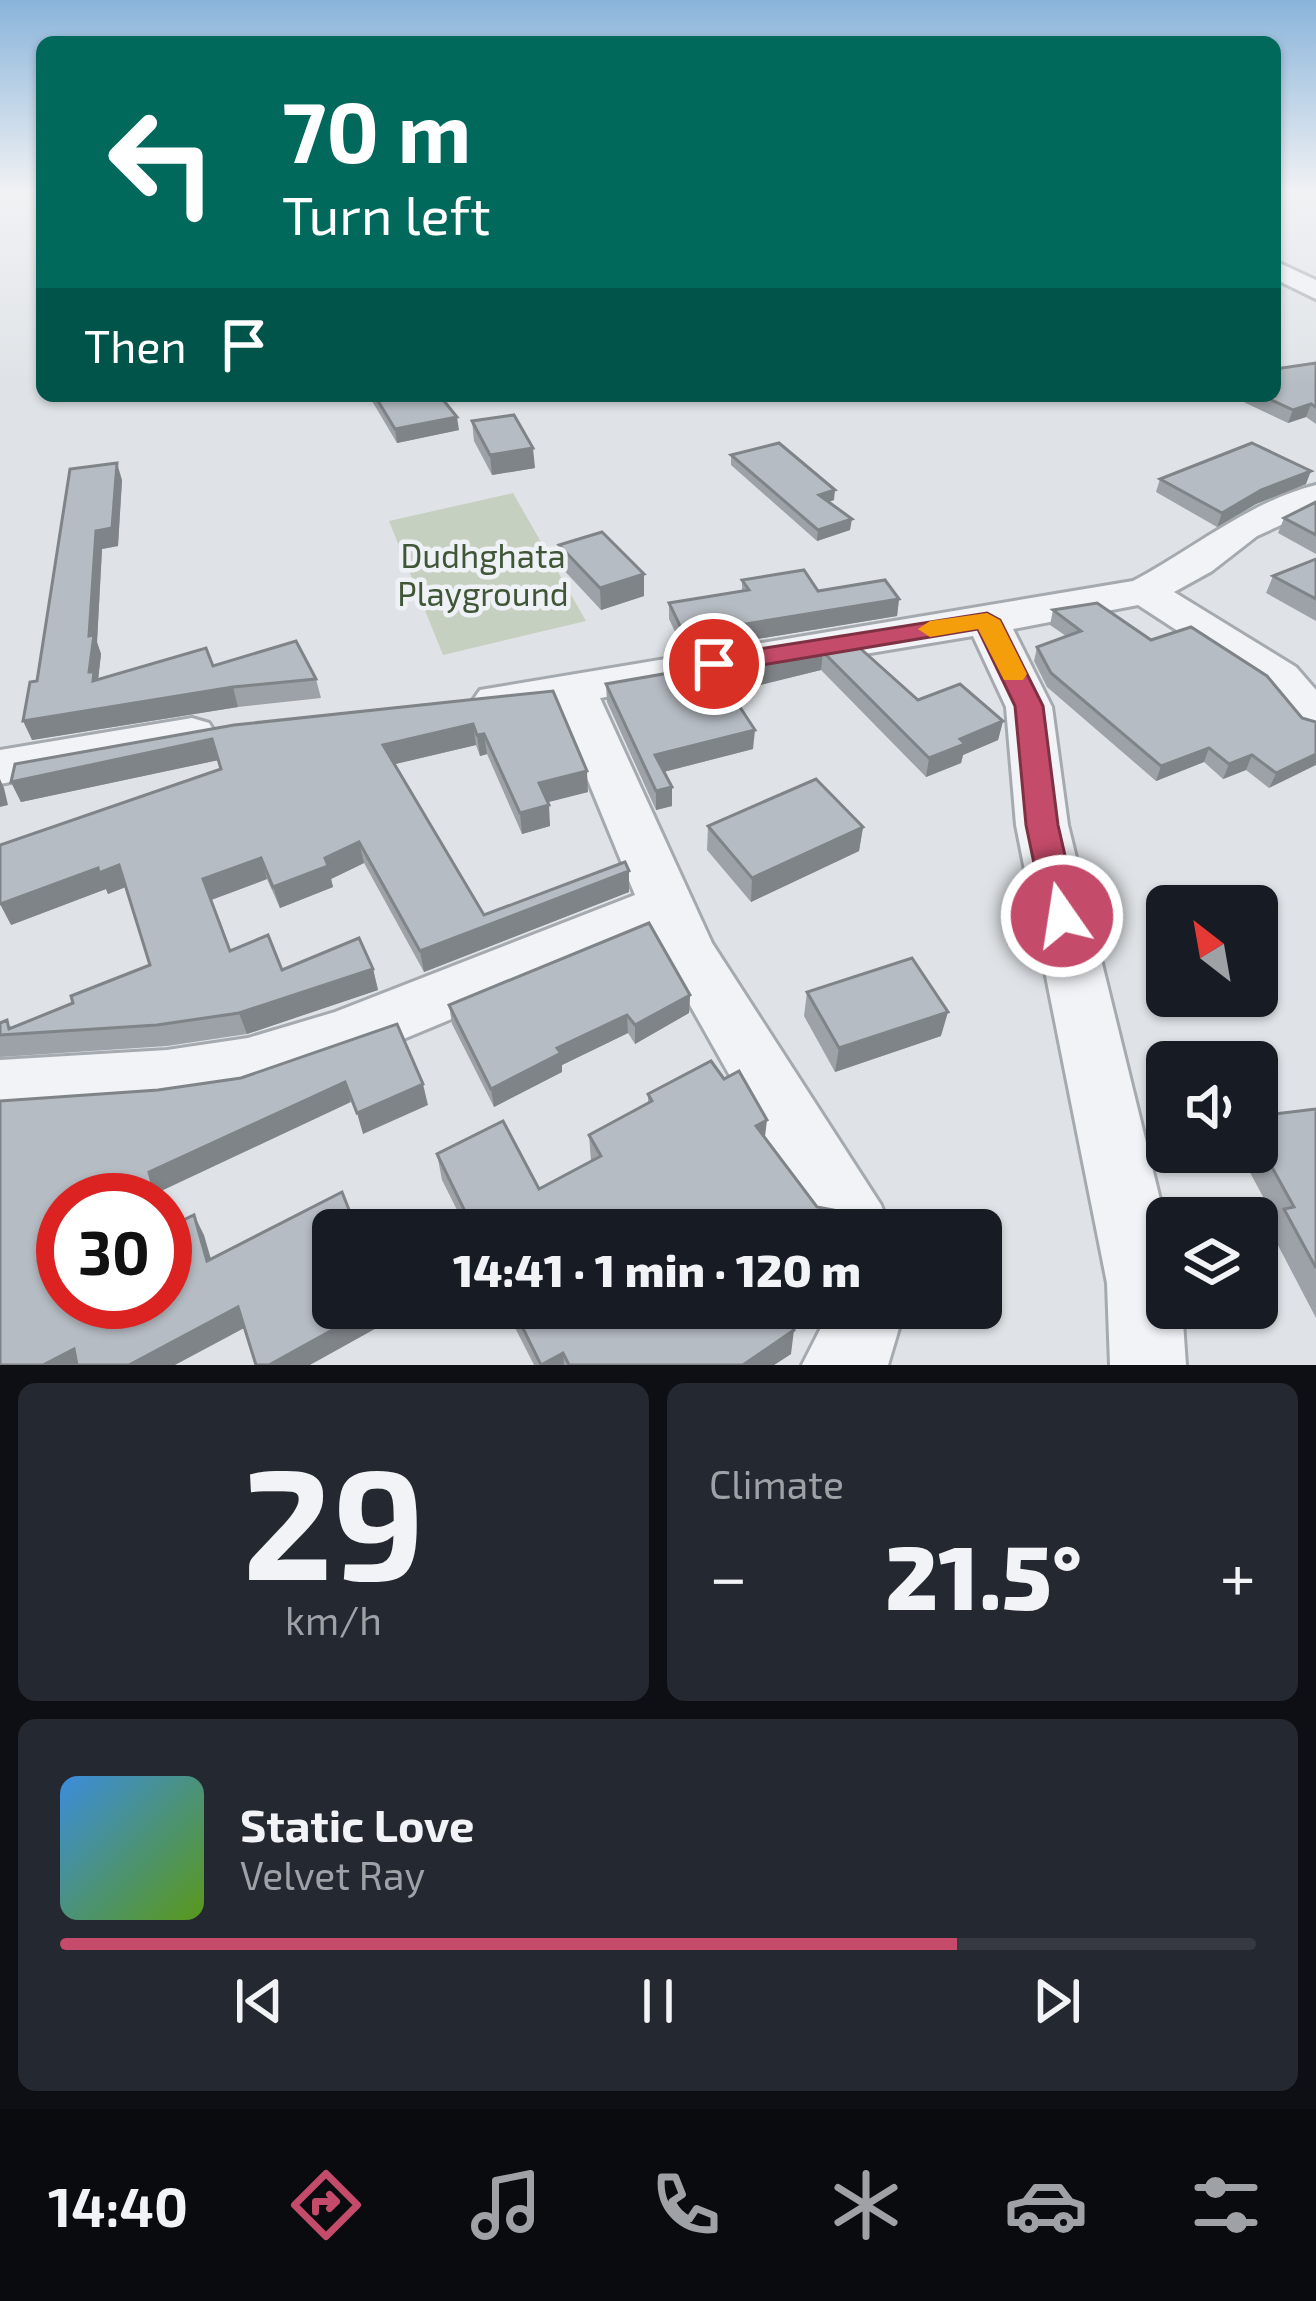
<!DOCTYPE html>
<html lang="en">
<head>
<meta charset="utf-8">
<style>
	:root { --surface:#171b24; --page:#242831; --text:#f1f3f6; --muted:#9ea1a6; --line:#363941; --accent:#c44b69 }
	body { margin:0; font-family:"Exo 2",sans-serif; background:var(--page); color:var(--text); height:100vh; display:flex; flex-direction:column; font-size:45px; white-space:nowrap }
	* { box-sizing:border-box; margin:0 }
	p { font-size:39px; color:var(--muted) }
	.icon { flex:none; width:66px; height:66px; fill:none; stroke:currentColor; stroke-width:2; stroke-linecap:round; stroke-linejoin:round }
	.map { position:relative; height:1365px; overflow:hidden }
	.panel { display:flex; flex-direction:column; gap:18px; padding:18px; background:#0d0f14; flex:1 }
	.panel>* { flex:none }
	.top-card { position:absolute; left:36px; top:36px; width:1245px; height:366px; border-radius:18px; box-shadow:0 3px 9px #0004; background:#00695c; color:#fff; overflow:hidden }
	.needle { width:78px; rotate:329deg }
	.tools { position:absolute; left:1146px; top:885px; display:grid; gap:24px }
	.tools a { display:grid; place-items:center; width:132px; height:132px; border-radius:18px; background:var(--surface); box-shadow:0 3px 9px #0004; font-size:60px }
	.speed { position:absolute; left:36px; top:1173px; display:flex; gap:24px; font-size:60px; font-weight:700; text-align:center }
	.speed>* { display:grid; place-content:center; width:156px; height:156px; border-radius:50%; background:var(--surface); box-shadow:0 3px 9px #0004; line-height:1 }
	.speed .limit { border:18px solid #d22; background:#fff; color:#111 }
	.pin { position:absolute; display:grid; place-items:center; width:102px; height:102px; color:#fff; margin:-51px; border:6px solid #fff; border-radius:50%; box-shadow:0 3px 12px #0007 }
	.me { position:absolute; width:132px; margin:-66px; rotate:347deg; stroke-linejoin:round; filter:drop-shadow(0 0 9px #0008) }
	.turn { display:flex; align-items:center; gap:42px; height:252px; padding:0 48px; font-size:54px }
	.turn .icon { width:156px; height:156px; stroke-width:2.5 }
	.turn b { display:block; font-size:84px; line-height:102px }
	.then { display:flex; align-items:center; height:114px; padding:0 48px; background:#0003; gap:24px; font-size:45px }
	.big { font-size:90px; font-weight:800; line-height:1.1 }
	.panel .tile { flex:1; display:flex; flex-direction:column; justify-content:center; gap:18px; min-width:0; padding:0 42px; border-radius:18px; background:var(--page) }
	.panel .dial { align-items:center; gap:0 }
	.dial b { font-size:156px; line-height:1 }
	.song { display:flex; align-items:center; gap:36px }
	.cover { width:144px; height:144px; border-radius:18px; background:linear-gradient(135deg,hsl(210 70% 55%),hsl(90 70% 35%)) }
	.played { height:12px; border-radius:6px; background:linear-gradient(90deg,var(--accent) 75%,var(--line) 75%) }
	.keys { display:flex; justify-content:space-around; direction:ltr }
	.heat { display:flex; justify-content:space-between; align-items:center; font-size:66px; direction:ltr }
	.panel .tiles { flex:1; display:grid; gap:18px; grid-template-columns:1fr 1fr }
	.tile:last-child { grid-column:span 2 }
	.trip { position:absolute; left:312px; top:1209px; width:690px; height:120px; border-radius:18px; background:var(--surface); box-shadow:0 3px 9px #0004; font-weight:800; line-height:120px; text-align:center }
	.tab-bar { display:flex; height:192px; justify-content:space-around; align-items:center; background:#090b0e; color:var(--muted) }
	.tab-bar .icon { width:84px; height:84px }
	.tab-bar .selected { color:var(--accent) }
	.tab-bar b { font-size:54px; color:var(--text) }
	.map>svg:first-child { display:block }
	.green { fill:#c6d0c0 }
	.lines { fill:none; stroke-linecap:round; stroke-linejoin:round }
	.street-casing { stroke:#a5aab1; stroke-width:6 }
	.street { fill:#f1f3f6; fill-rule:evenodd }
	.wall { fill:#9da2a8 }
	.shaded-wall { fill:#7f8488 }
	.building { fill:#b6bcc3; stroke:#7f8488; stroke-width:3 }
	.route { fill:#c44b69; stroke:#7f3144; stroke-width:3 }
	.slow { fill:#f59e0b }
	.labels { text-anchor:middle; stroke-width:9; stroke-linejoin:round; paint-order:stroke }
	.park-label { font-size:33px; fill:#405737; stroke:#eef1f5 }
</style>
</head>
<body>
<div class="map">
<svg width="1316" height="1365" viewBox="0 0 1316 1365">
	<rect width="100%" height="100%" fill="#dfe3e7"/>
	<path class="green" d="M513,493l73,128 -143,34 -54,-134z"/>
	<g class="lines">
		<g class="street-casing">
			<g id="street">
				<path d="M1275,261l41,19v19l-41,-20z"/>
				<path d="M1316,485v24l-59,27 -45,35 -38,21 122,75 20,23v44l-17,-4 -35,-43 -126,-82 -125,24 39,78 16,118 99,403v80h15l4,57h-76l-3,-82 -91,-458 -10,-118 -33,-71 -373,62 112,245 169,262 10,25h-74l-166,-294 -286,119 -117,39 -81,12 -167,12v-58l167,-10 81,-12 87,-26 300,-117 -78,-190 -61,10 -16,-5 -7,-10 7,-10 653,-109c61,-32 115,-79 183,-96z"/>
				<path d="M192,718l17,5 7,11 -7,11 -209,39v-34z"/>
				<path d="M831,1308h74l-17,57h-86z"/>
			</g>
		</g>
		<use href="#street" class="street"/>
	</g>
	<g class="wall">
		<path d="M1316,363v61l-10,-7 -18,6 -55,-26 42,-1z"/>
		<path d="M369,396h71l19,34 -62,13z"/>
		<path d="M472,421l63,47 -43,7 -18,-34z"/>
		<path d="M731,455l103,45 -5,2 21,28 -33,11 -86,-76z"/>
		<path d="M1160,479l146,5 -50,20 -39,23 -61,-35z"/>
		<path d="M122,480l-4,66 -16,3 -5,93 4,12 -3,25 115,-13 103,13 5,19 -83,9 -206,33z"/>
		<path d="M1316,502v52l-38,-21 6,-15z"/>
		<path d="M559,545l85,51 -43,14 -41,-44z"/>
		<path d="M1316,559v62l-50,-28 7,-17z"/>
		<path d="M742,580l76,11 81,8 -2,17 -213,35 -15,-32v-16l73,-12z"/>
		<path d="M1053,610l98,30 151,78 -33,70 -23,-18 -23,9 -19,-17 -48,19 -109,-94 -13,-26 3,-14 29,-11 -16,-11z"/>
		<path d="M852,641l66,59 85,21 -5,19 -35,15 -2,8 -35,14 -105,-107 -69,17 -1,11 -14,4 16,47 -89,23 8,34 -16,4 -49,-108 -1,-18z"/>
		<path d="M553,691l35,101 -41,10 3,24 -28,8 -35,-80 -7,2 -4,-11 -81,19 89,151 145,-44v21l-205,80 -60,-109 -33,16 2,8 -53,21 -13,-29 -56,21 19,51 52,19 91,-1 5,21 -131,44 -80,12 -167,11v-34l12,4 61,-24 77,-38 -24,-78 -18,7 -2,-5 -95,36 210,-156 -3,-9 -197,42 -10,-20z"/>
		<path d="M708,826l155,1 -4,24 -108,51 -44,-52z"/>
		<path d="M807,992l134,44 -106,36 -31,-56z"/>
		<path d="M690,995l-1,18 -54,31 -7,-11 -66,32v7l-68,35 -42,-83 -3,-19z"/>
		<path d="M648,1094l117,44 52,69 26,23h-376l-25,-50 -5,-26 102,35 52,-28 -2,-26 59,-32z"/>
		<path d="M1316,1109v209l-46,-88 6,-9 -37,-69h18v-36z"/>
		<path d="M505,1308h275l11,46 -17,11h-240z"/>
	</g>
	<g class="shaded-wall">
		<path d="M1311,404l-5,13 -18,6 5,-13z"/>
		<path d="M457,417l2,13 -62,13 -2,-14z"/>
		<path d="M533,448l2,20 -43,7 -2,-20z"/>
		<path d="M117,463l5,17 -4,66 -16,3 -5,93 4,12 -3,27 4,10 -13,-19v-36l7,-105z"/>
		<path d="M1311,471l-5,13 -50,20 -39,23 5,-14 39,-23z"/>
		<path d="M835,490l-1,10 -16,5 1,-10z"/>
		<path d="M852,519l-2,11 -33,11 1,-11z"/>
		<path d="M644,574v22l-43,14 -1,-22z"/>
		<path d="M899,599l-2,17 -213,35v-17z"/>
		<path d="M823,652l-2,18 -69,17 -1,11 -25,7v-19l20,-16z"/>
		<path d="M233,687l5,20 -206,33 -9,-19z"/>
		<path d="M1003,721l-5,19 -35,15 -2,8 -35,14 3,-19 31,-19z"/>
		<path d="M473,724l3,21 -89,21 -4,-21z"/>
		<path d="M755,730l-2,19 -98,25v-19z"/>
		<path d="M484,734l3,20 -7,2 -3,-21z"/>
		<path d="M212,739l7,21 -198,42 -10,-20z"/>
		<path d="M1209,748l-5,14 -48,19 5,-15z"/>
		<path d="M1316,754v11l-47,23 7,-15z"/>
		<path d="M1252,755l-6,15 -23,9 6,-15z"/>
		<path d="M587,771l1,21 -47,12 -2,-21z"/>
		<path d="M0,779l4,9 4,17 -8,2z"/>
		<path d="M672,787v19l-16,4v-19z"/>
		<path d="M549,805l1,21 -28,8 -2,-21z"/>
		<path d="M863,827l-4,24 -108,51 1,-24z"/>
		<path d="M359,842l5,21 -33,16 2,8 -53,21 -7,-21z"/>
		<path d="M261,858l6,21 -56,21 -8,-21z"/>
		<path d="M119,865l9,21 -20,8 -2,-5 -95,36 -11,-21 98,-36z"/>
		<path d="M629,871v21l-205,80 -4,-21z"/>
		<path d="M373,969l5,21 -131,44 -8,-21z"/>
		<path d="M690,995l-1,18 -54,31v-19z"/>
		<path d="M948,1012l-7,24 -106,36 4,-24z"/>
		<path d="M627,1015l1,18 -66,32v7l-68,35 -3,-18 66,-41z"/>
		<path d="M345,1082l6,20 -192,90 2,8h-4l-8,-28z"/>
		<path d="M423,1084l5,21 -65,29 -6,-21z"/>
		<path d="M767,1120l-3,25 -8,-19z"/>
		<path d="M194,1215l10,20 13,45 -10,-19z"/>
		<path d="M238,1307l10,19 -73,39h-46z"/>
		<path d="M372,1308h16l3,12 -81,45h-41z"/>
		<path d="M794,1330l-3,24 -17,11h-31z"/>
		<path d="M74,1349l12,16h-43z"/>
		<path d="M563,1353l1,12h-21z"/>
	</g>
	<g class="building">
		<path d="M1316,363v44l-5,-3 -18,6 -30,-14h12v-27z"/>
		<path d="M375,396h65l17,21 -62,12z"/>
		<path d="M514,415l19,33 -43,7 -18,-34z"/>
		<path d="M779,443l56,47 -16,5 33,24 -34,11 -87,-75z"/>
		<path d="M1252,443l59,28 -50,19 -39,23 -62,-34z"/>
		<path d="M117,463l-5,65 -16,3 -7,105 5,-1 -5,37h5l-1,9 113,-33 7,18 83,-25 20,38 -83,8 -210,34 7,-39 7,-1 33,-212z"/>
		<path d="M1316,502v33l-32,-17z"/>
		<path d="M602,532l42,42 -44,14 -41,-43z"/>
		<path d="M1316,559v40l-43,-23z"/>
		<path d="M804,570l14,21 67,-11 14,19 -215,35 -15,-31 80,-13 -7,-10z"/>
		<path d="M1097,603l54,37 40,-13 76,49 35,42 14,4v32l-40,19 -24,-18 -23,9 -20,-16 -48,18 -110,-93 -14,-26 44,-16 -28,-21z"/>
		<path d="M852,641l66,59 42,-16 43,37 -43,18 5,5 -36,14 -106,-106 -77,18 6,10 -26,6 29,44 -100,25 17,32 -16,4 -50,-107z"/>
		<path d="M553,691l34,80 -48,12 10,22 -29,8 -36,-79 -7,1 -4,-11 -90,21 101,170 141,-53 4,9 -209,80 -61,-109 -34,16 3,8 -55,21 -12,-29 -58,21 27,72 38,-16 14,35 77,-32 14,31 -134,44 -82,12 -157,10v-12l7,-3 2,9 64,-26 -2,-7 79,-31 -31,-100 -20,8 -1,-5 -98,36v-59l221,-76 -9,-30 -201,43 4,-18 219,-39z"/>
		<path d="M816,779l47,48 -111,51 -44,-52z"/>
		<path d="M649,923l41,72 -55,30 -8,-10 -70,33 4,5 -70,36 -42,-84z"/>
		<path d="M912,958l36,54 -109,36 -32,-56z"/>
		<path d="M397,1024l26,60 -66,29 -12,-31 -196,90 8,28h-94v102h102v-73l29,-14 13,46 135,-69 15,38h-24v78h39l-103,57h-13l-18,-58 -109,58h-52l-3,-16 -31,16h-43v-264l158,-11 83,-12z"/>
		<path d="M711,1061l13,18 15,-8 28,49 -11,6 61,81 17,3 10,14 -10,6h-360l-37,-76 66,-33 36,68 62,-33 -12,-21 63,-34 -4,-7z"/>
		<path d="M1316,1109v159l-32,-59 10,-2 -37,-67v-24z"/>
		<path d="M513,1308h267l14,22 -51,35h-174l-6,-12 -22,12z"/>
	</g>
	<linearGradient id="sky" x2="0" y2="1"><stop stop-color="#89b4da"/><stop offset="0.5" stop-color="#f1f2f4"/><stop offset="1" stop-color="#f1f2f4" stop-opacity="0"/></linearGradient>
	<rect width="1316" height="384" fill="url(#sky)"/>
	<path class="route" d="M987,613l13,7 43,86 15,119 21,91 -5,10 -12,3 -12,-3 -5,-10 -19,-91 -11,-119 -37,-77 -264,44 -13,-9 13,-8z"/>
	<path class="slow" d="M987,613l13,7 27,54 -4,6h-19l-26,-51 -48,8 -12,-8 12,-8z"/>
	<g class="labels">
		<g class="park-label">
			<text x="483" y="568">Dudhghata<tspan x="483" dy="38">Playground</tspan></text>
		</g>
	</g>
</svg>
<div class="tools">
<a><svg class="needle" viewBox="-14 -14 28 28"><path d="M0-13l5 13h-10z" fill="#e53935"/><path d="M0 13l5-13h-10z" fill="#9ea1a6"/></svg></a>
<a><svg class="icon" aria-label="sound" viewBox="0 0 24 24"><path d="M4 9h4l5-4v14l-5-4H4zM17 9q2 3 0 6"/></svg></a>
<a><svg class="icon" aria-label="layers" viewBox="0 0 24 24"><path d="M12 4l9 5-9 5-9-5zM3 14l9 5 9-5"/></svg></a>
</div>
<div class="speed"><div class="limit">30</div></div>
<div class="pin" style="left:714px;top:664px;background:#d93025"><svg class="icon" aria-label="arrive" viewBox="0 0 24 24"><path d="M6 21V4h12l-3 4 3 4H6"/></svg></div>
<svg class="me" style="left:1062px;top:916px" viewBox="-20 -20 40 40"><circle r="17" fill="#c44b69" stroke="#fff" stroke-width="3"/><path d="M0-11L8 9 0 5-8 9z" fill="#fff"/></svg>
<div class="trip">14:41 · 1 min · 120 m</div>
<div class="top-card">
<div class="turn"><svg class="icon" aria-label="left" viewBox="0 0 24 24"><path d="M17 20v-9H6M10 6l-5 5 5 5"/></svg><div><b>70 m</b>Turn left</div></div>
<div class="then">Then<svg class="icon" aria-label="arrive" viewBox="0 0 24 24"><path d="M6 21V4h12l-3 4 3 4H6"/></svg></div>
</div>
</div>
<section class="panel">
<div class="tiles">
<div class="tile dial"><b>29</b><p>km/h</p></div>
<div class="tile"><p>Climate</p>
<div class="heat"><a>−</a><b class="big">21.5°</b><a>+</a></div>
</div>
<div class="tile">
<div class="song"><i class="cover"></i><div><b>Static Love</b><p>Velvet Ray</p></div></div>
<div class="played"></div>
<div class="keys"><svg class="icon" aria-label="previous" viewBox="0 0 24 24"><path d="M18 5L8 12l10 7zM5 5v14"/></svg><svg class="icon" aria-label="pause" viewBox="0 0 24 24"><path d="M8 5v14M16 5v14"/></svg><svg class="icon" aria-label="next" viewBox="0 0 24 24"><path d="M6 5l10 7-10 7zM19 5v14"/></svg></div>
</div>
</div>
</section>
<nav class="tab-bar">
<b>14:40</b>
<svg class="icon selected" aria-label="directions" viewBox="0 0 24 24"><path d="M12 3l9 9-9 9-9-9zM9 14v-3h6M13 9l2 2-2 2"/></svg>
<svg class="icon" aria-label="music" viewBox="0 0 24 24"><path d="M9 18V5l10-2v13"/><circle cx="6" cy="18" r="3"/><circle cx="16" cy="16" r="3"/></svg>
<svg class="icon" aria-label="phone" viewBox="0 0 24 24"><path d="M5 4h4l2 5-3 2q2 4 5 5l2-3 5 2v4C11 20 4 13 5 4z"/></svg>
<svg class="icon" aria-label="climate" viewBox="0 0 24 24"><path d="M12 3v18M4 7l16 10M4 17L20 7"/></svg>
<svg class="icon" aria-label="car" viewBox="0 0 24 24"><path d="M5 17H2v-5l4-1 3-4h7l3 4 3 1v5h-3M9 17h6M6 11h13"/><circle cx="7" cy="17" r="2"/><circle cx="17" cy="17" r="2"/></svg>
<svg class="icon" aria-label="filters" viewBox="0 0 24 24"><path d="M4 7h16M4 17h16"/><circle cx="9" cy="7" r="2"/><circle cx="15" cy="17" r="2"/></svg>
</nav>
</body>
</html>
